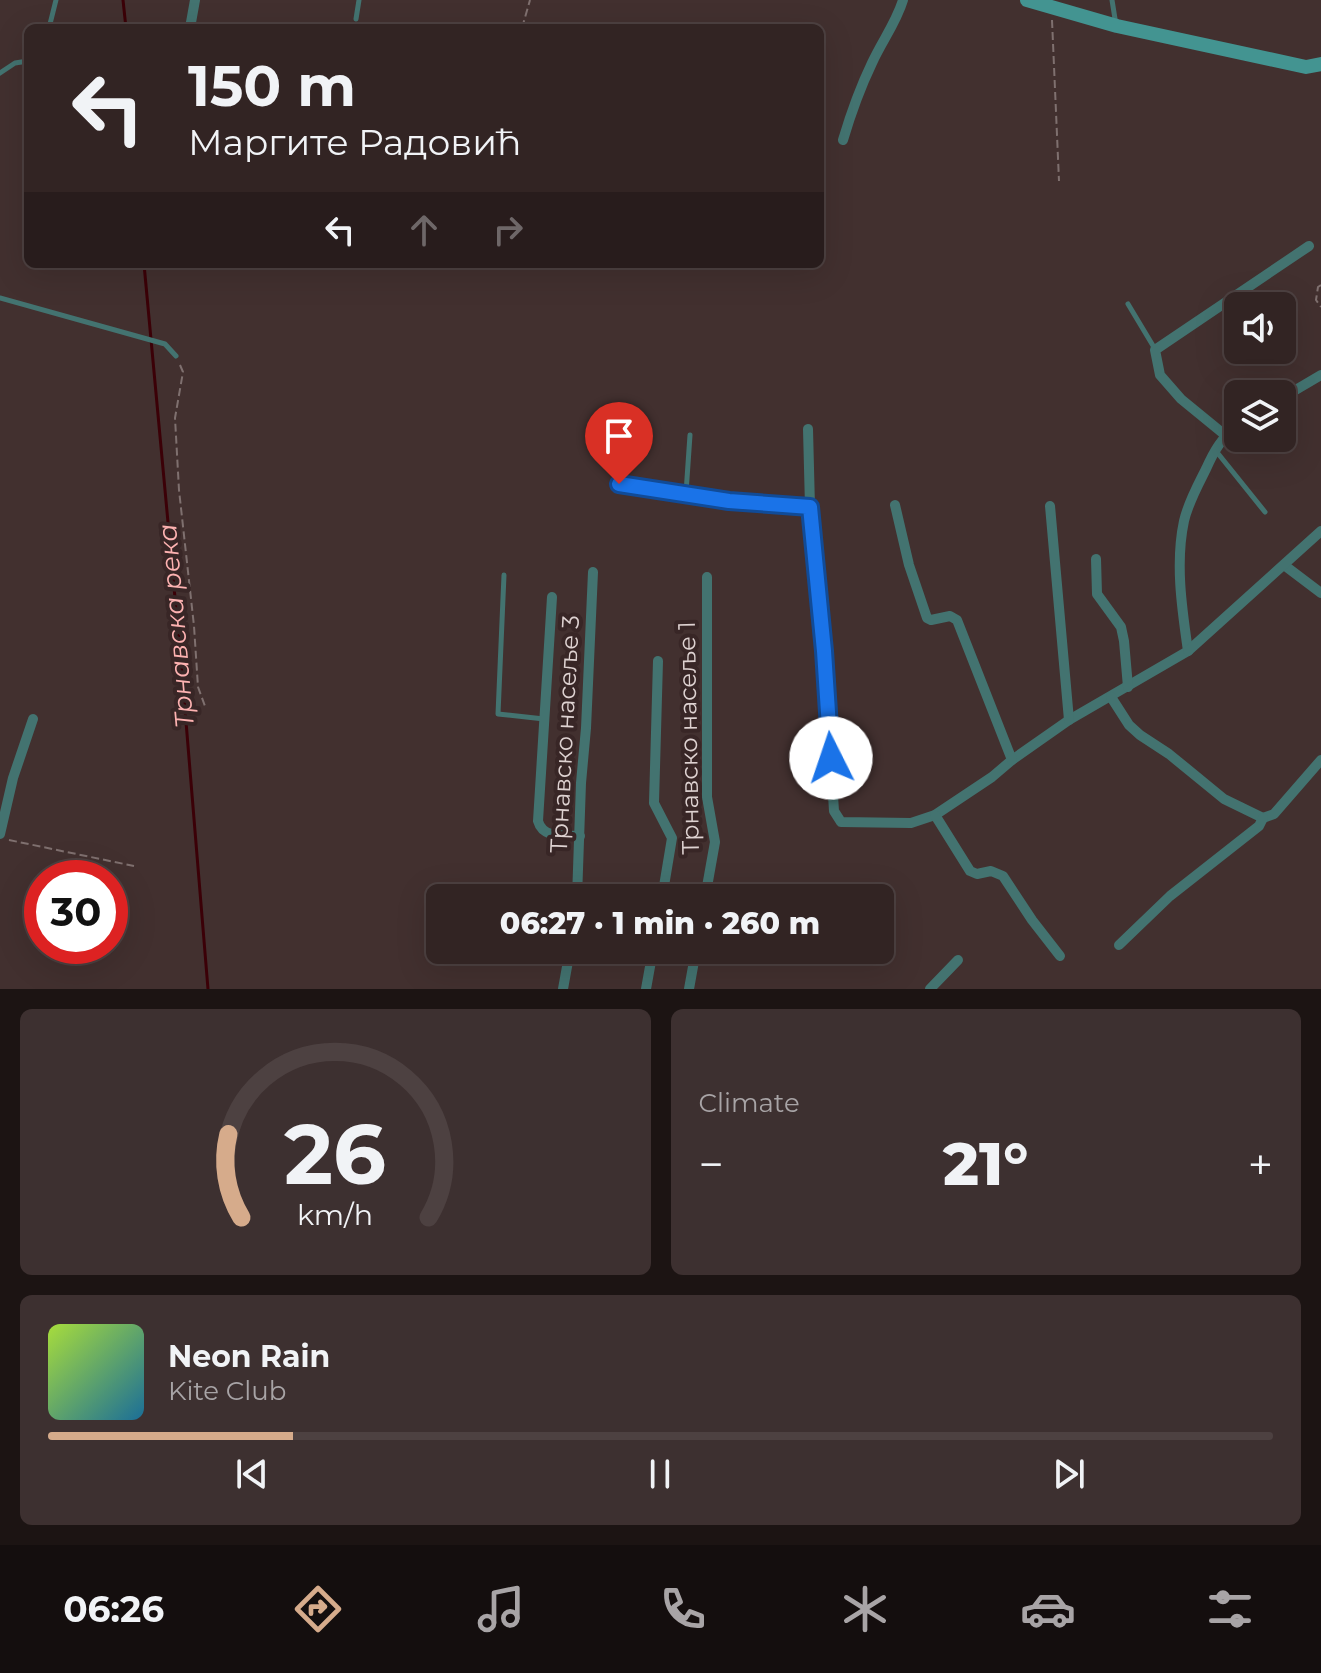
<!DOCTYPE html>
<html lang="en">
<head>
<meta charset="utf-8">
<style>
	:root { --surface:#322423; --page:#3d3030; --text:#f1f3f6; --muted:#a8a4a6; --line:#4d4141; --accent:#d6ab8b }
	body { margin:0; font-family:Montserrat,sans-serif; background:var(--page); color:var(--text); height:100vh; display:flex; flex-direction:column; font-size:30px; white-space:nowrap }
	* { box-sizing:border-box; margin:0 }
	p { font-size:26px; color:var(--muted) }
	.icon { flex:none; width:44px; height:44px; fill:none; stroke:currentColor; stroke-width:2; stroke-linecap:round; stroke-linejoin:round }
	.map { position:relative; height:989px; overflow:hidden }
	.details { display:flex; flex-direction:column; gap:20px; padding:20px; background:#1c1413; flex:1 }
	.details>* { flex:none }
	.top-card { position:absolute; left:24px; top:24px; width:800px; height:244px; border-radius:12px; box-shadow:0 8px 32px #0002,0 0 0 2px var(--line); background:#322423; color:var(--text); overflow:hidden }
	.tools { position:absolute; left:1224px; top:292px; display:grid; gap:16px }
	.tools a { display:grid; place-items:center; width:72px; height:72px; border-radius:12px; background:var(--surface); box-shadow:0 8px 32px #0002,0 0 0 2px var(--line); font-size:40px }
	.speed { position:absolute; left:24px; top:860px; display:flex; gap:16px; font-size:40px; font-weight:700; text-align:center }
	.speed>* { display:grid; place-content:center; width:104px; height:104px; border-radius:50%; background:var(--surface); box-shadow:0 8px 32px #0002,0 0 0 2px var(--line); line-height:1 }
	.speed .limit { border:12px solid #d22; background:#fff; color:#111 }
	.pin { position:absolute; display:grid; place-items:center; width:68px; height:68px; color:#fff; margin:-82px -34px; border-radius:50% 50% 50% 0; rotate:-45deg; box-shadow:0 0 8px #0007 }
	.pin .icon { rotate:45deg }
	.me { position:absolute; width:88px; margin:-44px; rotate:356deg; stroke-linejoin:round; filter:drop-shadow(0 0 6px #0008) }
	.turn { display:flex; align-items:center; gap:28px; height:168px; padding:0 32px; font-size:36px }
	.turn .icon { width:104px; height:104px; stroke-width:2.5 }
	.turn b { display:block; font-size:56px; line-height:68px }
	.lanes { display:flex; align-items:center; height:76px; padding:0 32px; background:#0003; justify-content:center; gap:40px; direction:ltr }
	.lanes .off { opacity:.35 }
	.big { font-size:60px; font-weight:800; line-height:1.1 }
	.details .tile { flex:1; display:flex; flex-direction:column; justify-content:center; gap:12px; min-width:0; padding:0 28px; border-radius:12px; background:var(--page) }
	.details .dial { align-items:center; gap:0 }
	.dial svg { height:208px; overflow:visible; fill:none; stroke:var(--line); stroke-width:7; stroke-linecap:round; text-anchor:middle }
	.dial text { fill:var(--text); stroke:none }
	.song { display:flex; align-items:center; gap:24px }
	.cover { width:96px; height:96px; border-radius:12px; background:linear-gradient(135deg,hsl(80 70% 55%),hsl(200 70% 35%)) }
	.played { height:8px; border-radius:4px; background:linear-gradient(90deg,var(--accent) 20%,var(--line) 20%) }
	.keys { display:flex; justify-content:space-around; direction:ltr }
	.heat { display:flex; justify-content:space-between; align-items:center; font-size:44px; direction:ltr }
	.details .tiles { flex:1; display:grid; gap:20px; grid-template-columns:1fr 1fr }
	.tile:last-child { grid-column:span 2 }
	.trip { position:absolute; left:426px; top:884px; width:468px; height:80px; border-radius:12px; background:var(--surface); box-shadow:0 8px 32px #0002,0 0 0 2px var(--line); font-weight:800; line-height:80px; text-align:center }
	.tab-bar { display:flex; height:128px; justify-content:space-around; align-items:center; background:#140e0e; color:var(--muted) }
	.tab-bar .icon { width:56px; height:56px }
	.tab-bar .selected { color:var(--accent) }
	.tab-bar b { font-size:36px; color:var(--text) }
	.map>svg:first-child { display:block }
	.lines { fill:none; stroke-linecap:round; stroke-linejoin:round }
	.stream { stroke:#3b0007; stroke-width:3 }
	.path { stroke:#7f706f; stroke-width:2; stroke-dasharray:8 4; stroke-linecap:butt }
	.lane { stroke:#437370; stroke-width:5 }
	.street { stroke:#437370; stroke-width:10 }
	.secondary { stroke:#439491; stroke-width:14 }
	.route-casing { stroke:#114b97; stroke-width:20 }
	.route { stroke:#1a73e8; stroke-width:14 }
	.labels { text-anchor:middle; stroke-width:8; stroke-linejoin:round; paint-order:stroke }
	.street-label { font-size:24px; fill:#ded2d1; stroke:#382626 }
	.water-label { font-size:26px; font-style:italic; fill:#fdb2b1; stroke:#382626 }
</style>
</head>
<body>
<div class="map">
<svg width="1321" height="989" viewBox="0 0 1321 989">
	<rect width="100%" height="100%" fill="#42302f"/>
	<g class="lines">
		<g class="stream">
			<path d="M123,0l3,28"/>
			<path d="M144,264l38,409 26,316"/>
		</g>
		<g class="path">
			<path d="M1052,20l7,161"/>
			<path d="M522,28l8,-28"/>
			<path d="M1321,285l-3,2 -2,13 5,7"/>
			<path d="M180,365l3,7 -8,46 4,72 15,136 4,61 8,22"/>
			<path d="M9,840l125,26"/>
		</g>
		<g class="lane">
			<path d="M1112,0l4,25"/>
			<path d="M356,19l3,-19"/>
			<path d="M49,28l7,-28"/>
			<path d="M0,73l15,-10 13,-2"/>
			<path d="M0,298l165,46 11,12"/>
			<path d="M1128,304l27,45"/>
			<path d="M1216,451l49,61"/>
			<path d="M686,493l4,-58"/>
			<path d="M504,575l-6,139 46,5"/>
		</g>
		<g class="street">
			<path d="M190,28l5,-28"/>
			<path d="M843,140c8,-27 17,-52 29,-77 10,-22 24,-40 31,-63"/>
			<path d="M1282,398l39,-23"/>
			<path d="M808,429l2,78 14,144 10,160 7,11 70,1 24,-8 57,-38 20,-17 57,-40 119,-69c-6,-42 -13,-88 -4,-130 4,-18 14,-36 22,-52 8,-18 16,-32 32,-44"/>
			<path d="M1225,435l-44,-36 -21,-24 -5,-25 154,-104"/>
			<path d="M619,484l110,17 81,6"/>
			<path d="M895,505l14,60 18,53 4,2 19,-4 7,4 55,140"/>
			<path d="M1050,506l19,214"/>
			<path d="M1096,559l1,35 24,33 3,14 4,46"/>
			<path d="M1284,565l37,28"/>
			<path d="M552,597l-14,224c5,18 26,14 42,15"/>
			<path d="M1188,651l133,-120"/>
			<path d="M658,661l-4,142 18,35 -10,60"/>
			<path d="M1111,697l18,28 11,10 29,19 55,45 39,19"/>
			<path d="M935,815l35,56 7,3 14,-3 12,5 29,44 28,36"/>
			<path d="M1263,818l11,-4 47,-54"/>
			<path d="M0,834l13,-56 20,-59"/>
			<path d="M577,898l4,-115 5,-55 7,-156"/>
			<path d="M705,898l10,-56 -8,-45v-220"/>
			<path d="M1119,945l51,-49 89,-70 4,-8"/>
			<path d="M563,989l7,-39"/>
			<path d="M646,989l7,-39"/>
			<path d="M689,989l7,-39"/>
			<path d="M930,989l28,-29"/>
		</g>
		<path class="secondary" d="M1027,0l90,26 189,41 15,-3"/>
	</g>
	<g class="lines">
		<g class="route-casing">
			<path id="route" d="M619,484l110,17 81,6 14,144 7,107"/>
		</g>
		<use href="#route" class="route"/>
	</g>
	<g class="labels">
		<g class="street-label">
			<text transform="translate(565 734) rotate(-87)" y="8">Трнавско насеље 3</text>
			<text transform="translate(689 738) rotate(-91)" y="8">Трнавско насеље 1</text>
		</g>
		<g class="water-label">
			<text transform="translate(176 626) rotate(-95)" y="9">Трнавска река</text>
		</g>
	</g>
</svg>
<div class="tools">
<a><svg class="icon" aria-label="sound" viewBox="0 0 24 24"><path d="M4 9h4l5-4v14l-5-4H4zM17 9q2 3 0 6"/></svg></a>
<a><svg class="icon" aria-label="layers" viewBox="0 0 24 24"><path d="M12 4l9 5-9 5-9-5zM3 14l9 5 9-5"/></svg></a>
</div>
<div class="speed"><div class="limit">30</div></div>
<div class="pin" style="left:619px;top:484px;background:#d93025"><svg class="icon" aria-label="arrive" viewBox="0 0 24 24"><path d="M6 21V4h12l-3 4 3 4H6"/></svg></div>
<svg class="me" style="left:831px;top:758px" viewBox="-20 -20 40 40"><circle r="19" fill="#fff"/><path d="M0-13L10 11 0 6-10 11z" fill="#1a73e8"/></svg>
<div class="trip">06:27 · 1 min · 260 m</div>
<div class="top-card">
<div class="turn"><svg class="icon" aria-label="left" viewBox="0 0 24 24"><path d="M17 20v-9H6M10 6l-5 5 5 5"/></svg><div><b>150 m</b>Маргите Радовић</div></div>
<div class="lanes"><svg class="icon" aria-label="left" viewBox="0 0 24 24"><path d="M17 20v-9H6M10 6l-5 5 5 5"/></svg><svg class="icon off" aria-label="ahead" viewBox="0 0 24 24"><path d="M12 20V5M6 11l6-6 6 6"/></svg><svg class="icon off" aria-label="right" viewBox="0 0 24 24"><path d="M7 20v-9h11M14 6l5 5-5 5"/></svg></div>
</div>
</div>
<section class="details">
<div class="tiles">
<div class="tile dial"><svg viewBox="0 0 100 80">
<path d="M14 69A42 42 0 1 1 86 69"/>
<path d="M14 69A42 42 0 0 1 9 37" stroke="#d6ab8b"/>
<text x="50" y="56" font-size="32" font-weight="700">26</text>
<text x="50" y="72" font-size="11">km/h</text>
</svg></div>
<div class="tile"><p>Climate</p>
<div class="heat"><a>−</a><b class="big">21°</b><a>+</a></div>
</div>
<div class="tile">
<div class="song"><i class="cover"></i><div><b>Neon Rain</b><p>Kite Club</p></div></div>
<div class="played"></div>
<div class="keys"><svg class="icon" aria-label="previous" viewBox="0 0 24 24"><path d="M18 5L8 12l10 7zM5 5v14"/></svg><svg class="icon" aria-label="pause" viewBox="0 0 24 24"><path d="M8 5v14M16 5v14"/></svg><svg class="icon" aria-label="next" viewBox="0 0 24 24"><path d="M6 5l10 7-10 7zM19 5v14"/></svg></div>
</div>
</div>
</section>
<nav class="tab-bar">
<b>06:26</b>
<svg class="icon selected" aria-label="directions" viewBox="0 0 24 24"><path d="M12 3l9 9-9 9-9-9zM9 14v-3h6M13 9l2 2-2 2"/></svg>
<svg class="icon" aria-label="music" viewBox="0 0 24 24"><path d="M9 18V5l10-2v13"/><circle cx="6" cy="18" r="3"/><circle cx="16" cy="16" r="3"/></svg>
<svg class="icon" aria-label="phone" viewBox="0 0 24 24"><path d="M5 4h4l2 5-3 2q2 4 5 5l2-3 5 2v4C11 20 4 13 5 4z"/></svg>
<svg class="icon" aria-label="climate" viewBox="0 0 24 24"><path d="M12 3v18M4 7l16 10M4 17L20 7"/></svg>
<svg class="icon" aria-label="car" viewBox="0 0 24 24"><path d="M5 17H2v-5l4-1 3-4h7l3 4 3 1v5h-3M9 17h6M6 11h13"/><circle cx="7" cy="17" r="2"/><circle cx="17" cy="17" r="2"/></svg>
<svg class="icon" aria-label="filters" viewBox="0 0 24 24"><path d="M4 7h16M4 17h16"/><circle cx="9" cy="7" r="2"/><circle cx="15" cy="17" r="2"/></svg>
</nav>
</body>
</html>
